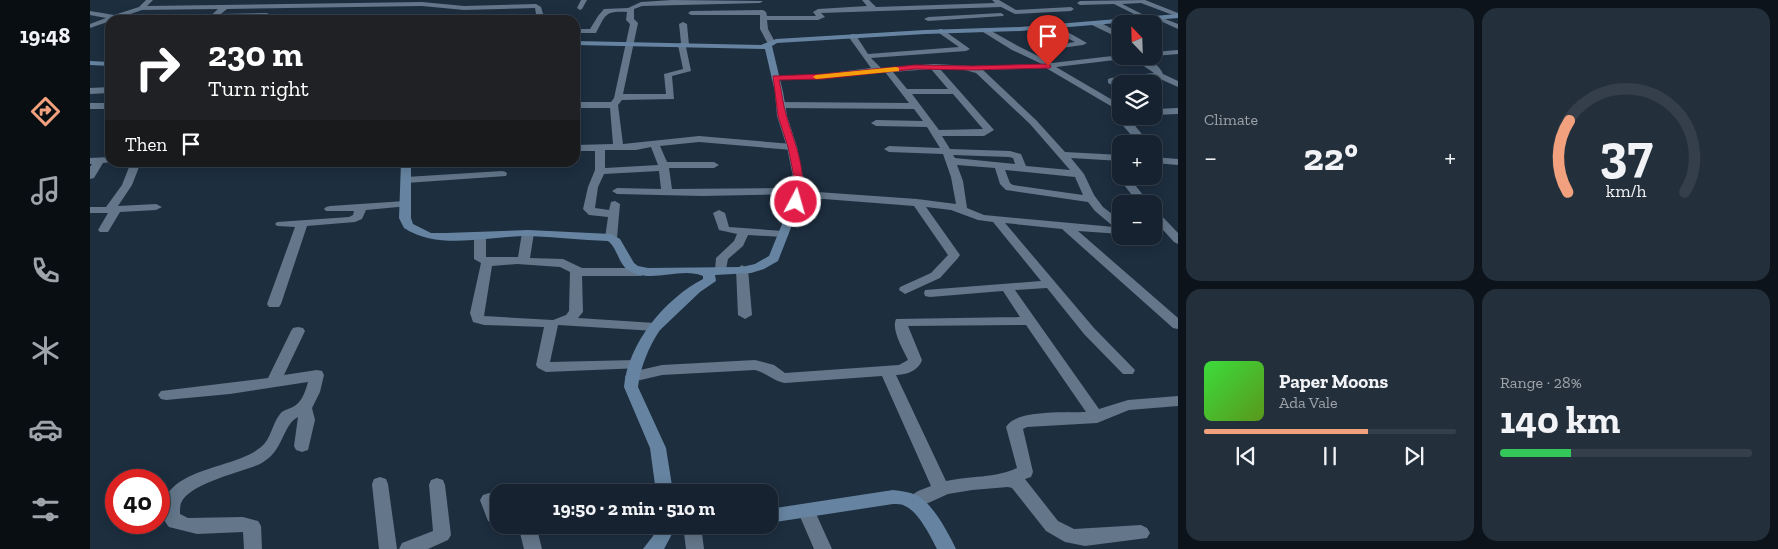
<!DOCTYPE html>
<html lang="en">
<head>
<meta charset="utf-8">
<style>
	:root { --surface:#16222f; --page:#232f3b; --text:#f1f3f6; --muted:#9ea4aa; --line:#353f4b; --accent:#f2a17e }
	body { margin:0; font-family:"Zilla Slab",serif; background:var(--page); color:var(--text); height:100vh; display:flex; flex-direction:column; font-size:19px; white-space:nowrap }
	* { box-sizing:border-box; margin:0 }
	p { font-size:16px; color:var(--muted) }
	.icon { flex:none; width:28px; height:28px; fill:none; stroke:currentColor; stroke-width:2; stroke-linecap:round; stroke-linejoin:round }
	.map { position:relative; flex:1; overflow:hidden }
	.sheet { display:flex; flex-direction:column; gap:8px; padding:8px; background:#0c131a; width:600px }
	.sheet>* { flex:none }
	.guide { position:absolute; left:15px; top:15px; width:475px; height:152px; border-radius:15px; box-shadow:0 2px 12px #0003,0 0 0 1px var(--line); background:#202124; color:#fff; overflow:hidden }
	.needle { width:32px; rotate:337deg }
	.tools { position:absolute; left:1022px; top:15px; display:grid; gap:10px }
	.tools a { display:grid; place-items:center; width:50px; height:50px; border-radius:10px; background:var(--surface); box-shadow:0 2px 12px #0003,0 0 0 1px var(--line); font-size:25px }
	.speed { position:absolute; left:15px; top:469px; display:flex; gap:10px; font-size:25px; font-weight:700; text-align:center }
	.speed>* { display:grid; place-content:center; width:65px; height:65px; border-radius:50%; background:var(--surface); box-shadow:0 2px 12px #0003,0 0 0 1px var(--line); line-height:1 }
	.speed .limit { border:8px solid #d22; background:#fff; color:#111 }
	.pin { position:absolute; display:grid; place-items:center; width:42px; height:42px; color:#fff; margin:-51px -21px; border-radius:50% 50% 50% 0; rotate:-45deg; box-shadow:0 0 5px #0007 }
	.pin .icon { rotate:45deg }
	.me { position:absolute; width:55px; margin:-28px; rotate:6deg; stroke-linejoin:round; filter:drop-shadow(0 0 4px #0008) }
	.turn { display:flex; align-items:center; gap:18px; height:105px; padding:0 20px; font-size:22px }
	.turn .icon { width:65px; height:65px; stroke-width:2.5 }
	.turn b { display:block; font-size:35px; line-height:42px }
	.then { display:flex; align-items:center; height:48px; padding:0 20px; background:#0003; gap:10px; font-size:19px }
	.big { font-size:38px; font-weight:700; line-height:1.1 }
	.sheet .widget { flex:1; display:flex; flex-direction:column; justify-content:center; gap:8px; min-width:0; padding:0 18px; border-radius:15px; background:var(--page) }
	.sheet .dial { align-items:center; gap:0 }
	.dial svg { height:130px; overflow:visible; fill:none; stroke:var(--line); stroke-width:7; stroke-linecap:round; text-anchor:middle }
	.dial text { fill:var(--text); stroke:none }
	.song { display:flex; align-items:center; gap:15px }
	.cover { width:60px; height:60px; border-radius:8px; background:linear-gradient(135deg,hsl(120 70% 55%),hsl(90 70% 35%)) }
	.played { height:5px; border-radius:2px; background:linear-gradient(90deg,var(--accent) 65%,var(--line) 65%) }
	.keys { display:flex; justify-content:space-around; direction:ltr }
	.heat { display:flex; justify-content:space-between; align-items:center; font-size:28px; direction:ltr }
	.charge { height:8px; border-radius:4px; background:linear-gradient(90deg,#34c759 28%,var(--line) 0) }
	.sheet .tiles { flex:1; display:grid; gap:8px; grid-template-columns:repeat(2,1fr) }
	.trip { position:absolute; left:400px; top:484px; width:288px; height:50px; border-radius:15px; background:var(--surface); box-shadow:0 2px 12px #0003,0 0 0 1px var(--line); font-weight:700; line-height:50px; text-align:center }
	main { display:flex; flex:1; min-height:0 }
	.dock { display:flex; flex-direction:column; width:90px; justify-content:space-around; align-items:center; background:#090e13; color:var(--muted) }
	.dock .icon { width:35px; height:35px }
	.dock .active { color:var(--accent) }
	.dock b { font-size:22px; color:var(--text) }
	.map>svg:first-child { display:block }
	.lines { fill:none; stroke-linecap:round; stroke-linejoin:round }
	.street { fill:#63768a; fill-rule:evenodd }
	.secondary { fill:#6684a1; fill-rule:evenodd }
	.route { fill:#e11d48; stroke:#92132f }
	.slow { fill:#f59e0b }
</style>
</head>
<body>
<main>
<nav class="dock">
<b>19:48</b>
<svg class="icon active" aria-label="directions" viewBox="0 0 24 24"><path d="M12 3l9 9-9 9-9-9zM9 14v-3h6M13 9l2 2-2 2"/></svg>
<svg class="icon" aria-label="music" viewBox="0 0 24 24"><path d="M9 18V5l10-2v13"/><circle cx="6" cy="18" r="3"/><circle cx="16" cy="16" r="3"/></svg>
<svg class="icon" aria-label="phone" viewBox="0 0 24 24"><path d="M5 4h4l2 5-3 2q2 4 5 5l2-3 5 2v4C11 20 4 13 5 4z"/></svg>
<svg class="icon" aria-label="climate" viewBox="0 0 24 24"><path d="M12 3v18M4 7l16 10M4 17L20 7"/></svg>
<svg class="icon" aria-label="car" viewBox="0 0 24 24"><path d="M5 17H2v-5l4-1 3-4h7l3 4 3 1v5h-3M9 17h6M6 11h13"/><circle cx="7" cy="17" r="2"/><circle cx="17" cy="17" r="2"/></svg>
<svg class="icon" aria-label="filters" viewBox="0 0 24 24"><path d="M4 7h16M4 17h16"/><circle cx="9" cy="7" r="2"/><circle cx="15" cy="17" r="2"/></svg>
</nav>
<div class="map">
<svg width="1088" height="549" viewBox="0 0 1088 549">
	<rect width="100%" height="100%" fill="#1d2e3f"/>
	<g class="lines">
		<g class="street">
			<path d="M56,0h7l-6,6 275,-4 42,4 72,-2 5,3 4,13h-8l-2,-12 -71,2 -42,-4 -195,3 -6,5 46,-1 3,2 -2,5h-8l2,-3 -56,3 12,-11 -76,1 -52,18v-4l16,-6 -16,-3v-4l24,4 25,-8z"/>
			<path d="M491,0h6l-5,9 -2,1 -3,-2z"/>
			<path d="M582,0l91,1 -3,2 -118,3 -8,3v10l4,4 -15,71h43l-2,-20 19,-5 -5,-24 3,-2 -2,-19 4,-2 4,2 2,21 -3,2 5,24 -19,5 2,23 -52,1 -4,5 5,39 76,-8 93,8 5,3 -5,3 -93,-8 -39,4 7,16h47l5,3 -5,3h-45l3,21 126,-1 5,3 114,8 39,5 -5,-27 -8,-23 -54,-2 -5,-3 5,-3 51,2 -13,-21 -51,-1 -5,-3 5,-3 47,1 -9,-12 -133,-1 -4,-3 4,-3 128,1 -24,-31 -70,7 -40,1 -4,-2 4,-2 40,-1 56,-7 -23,-32 4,-2h3l13,20 91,-7 -20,-14v-4h3l28,20 -4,2 -95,7 10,10 53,-4 37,2 71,-2 -30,-14 -29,-18 -1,-2 4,-2 32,18 34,17 69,-8v1c14,0 36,2 42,18l15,7v6l-20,-9 -39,4 3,2 -1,6 -13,-7v-4l3,-1 43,-5 -22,-15 -76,9 65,38v7l-75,-44 -63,2 53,50 29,32 56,3v6l-50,-3 13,16 10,21 9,12 18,14v13l-43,-3 100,87v11l-5,-1 -111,-99 -57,-6 89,105 41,42 -2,4h-10l-39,-40 -37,-46 -32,2 84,119 29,-9 50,-4v10l-49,4 -32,13 -70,4 -4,2 10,43 -2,5 -6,2 33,42 16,8 67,-4 6,3 3,5 -3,5 -62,8 -20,-4 -19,-11 -34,-43 -4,-1 -36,3 -24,4 -33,15 -6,-2 -3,-5 3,-5 9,-6 13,-5 -49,-110 -97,7c-12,-2 -18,-10 -30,-13l-93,5 -30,7 -5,-1 -2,-4 2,-4 35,-8 93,-5 19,5 11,8 114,-8 9,-5c-5,-11 -17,-30 -12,-41l124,-2 -17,-26 -73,6 -5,-1 -1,-3 1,-3 116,-9 -48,-59 -15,-2 -27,-10 -25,-3 34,48 -2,3 -18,20 -35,16 -6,-4 1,-3 31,-14 17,-18 -34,-49 -116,-9 -5,-3 -91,2 -85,-2 -5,-3 5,-3 44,1 -2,-18 -55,3 -6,13 -3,21 14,2 2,-8 4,-1 5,3 -3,34 -2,2h-8l-2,-2 3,-21 -19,-2 -6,-6 5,-22 7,-17v-19h-20v-6l38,-1 -3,-36h-35v-6h36l3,-4 16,-74 -4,-4 1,-8c-22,-1 -21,2 -31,21h-21v-4h15l8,-13 6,-7 24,-1 13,-6zM841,69l17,20h-41l-14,-17zM850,69h21l15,4 54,51 40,46 -44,-4 -5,-12 -11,-3 -60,-2 -8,-13h42l10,-6zM822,94h41l30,35 -44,1zM561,147l7,18 -53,3v-18h31zM863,155l56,2 4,1 2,6 -60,-6zM867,165l38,3 5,16 6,6 82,12 7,9 19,16 -130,-12 -17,-7 -4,-27zM915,170l70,7 8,18 -70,-10 -3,-2zM936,325l60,87c-19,1 -70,-3 -80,15l11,41c-21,10 -48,8 -71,13l-50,-106c11,0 23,-5 26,-15l-14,-34z"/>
			<path d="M772,0h7l7,7 119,-4 -3,-3h7l17,10 55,-3 3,2 -3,2 -56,3 -14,-7 -180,6 4,4 -7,3h-51l1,9 7,13 -4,2h-3l-8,-15v-14h-69l-3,-2 3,-2 72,-1 3,2 1,4h49l-3,-4 5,-3 49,-3z"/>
			<path d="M1055,0l33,13v4l-37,-14 -19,1 28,14v2h-4l-32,-16 -34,1 -3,-2 3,-2z"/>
			<path d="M911,13l3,2 -1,1 -75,5 -4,-2 4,-2z"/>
			<path d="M1066,17h4l18,7v5l-22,-10z"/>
			<path d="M1002,21h6l23,13v5l-29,-14z"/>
			<path d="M959,25h6l32,18 -4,2 -29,4v-4l21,-3 -26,-13z"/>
			<path d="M1088,50v4l-24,2v-4z"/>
			<path d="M20,87v6l-20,1v-6z"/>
			<rect x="0" y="103" width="20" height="6"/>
			<path d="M1088,108v6l-24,1v-6z"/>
			<path d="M1031,113v3h6l23,28h-11l-21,-24 -1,-4z"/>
			<path d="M20,157v5h2l-9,1 -9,15 -4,1v-12l2,-3h-2v-6z"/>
			<path d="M1064,157l24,2v6l-24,-2z"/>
			<path d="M41,162h10l-9,23 -14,21 38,-2 6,3 -6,3 -36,2 -12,20h-8l-2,-2 10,-17h-18v-6h16l16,-22z"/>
			<path d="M149,162h10l-2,5h-8z"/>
			<path d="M412,171l4,1 1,2 -1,2 -100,7 -5,-3 5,-3z"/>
			<path d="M1031,173v3h7l22,28h-11l-22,-28z"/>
			<path d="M315,201l5,3 -1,2 -43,4 -4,9 -7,3 -48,4 -26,78 -2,3h-10l-2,-3 28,-77 -18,-1 -2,-2 2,-2 72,-5 4,-2 1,-4h-28l-2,-2 2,-2 4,-1z"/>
			<path d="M629,210l6,3 4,14 54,4 6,3 -6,3 -35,-2 -5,11 -15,13 -3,15h-8l-2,-3 1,-13 18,-17 3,-7 -18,-4 -6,-17z"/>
			<path d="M1064,211l4,1 20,21v11l-4,-2 -20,-22z"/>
			<path d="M438,230l6,3 -4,25 33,1 19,9h59l6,4 -6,4h-59l1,36 -5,6 77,5 5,1 2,3 -2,3 -5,1 -97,-6 -8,37 86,-2 5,2 2,3 -2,3 -95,4 -8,-4 -2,-3 8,-38 -60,-2 -11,-3 -3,-9 11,-50 -7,-4v-24l6,-3 6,3v22h32l4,-24zM427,264l43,3 10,5 -1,39 -3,4 -13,5 -69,-4 8,-50z"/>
			<path d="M652,265l6,4 4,46 -7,4 -7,-4 -2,-46z"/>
			<path d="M208,327l5,1 2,3 -21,44 33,-5 5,1 2,4 -4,17 -8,16 3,12 -7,30 -6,2 -6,-2 -2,-4 4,-29c-16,8 -14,35 -38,47 -18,8 -71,19 -79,39 -1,3 -1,8 -1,11l8,4 55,-1 15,4 3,5 1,23h-18l-1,-17 -46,2 -28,-7c-6,-7 -7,-13 -6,-21 7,-39 72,-37 98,-59 10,-8 11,-23 19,-33 4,-5 11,-5 16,-9 7,-5 10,-16 12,-23l-78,12 -64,6 -5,-1 -3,-4 3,-4 107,-13 23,-47 2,-3z"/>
			<path d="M290,477l6,2 2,5 9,65h-18l-7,-65 2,-5z"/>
			<path d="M347,478l6,2 2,5 6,50 -3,5 -20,9h-29l3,-6 31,-12 -4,-46 2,-5z"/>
			<path d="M399,493l6,2 4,8v21l-11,-3 -8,-21 3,-5z"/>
			<path d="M717,505l6,2 19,42h-18l-16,-37 3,-5z"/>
			<path d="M428,525h18l6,24h-18z"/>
			<path d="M593,525h18l3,24h-18z"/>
		</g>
		<g class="secondary">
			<path d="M1088,14v4l-158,13 -95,3 -148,9 -5,3 11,46 4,24 10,31 7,35 -3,20 -23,59 -14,8 -13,4 -36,2 1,6 -16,11 -40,38c-11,16 -20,38 -22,57l28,61 7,44h-17l-6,-44 -26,-61c4,-44 41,-88 79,-108v-3c-23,-10 -52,9 -75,-6 -10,-7 -10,-21 -20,-29 -27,-1 -54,-4 -80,-5 -41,0 -88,15 -124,-8l-5,-10 2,-56h10v56l2,6 18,9h15l82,-3 83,4 9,5 14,24 4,3 10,2 94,-1 13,-3 14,-8 22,-54 3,-20 -7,-35 -10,-31 -2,-24 -10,-43 -190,-4v-4l186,4 15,-6 149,-9 95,-3z"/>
			<path d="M0,61l20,1v4l-20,-1z"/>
			<path d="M803,490c8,1 16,2 23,5 16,7 33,39 40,54h-19c-6,-12 -19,-38 -32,-43 -3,-2 -8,-2 -12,-2l-124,19v-14z"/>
			<path d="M568,525h39l-3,5 -22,4 -8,15h-21l10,-13z"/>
		</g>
	</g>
	<path class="route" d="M958,64l3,2 -1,2 -78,2 -57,-1 -92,10 -44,1c3,12 4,26 8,38 10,33 19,49 14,84l-5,3 -5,-3 3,-20 -1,-10 -5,-25 -10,-31 -5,-40 50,-2 92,-9 57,1z"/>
	<path class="slow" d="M806,67l3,1v3l-83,8 -3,-2 3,-2z"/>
</svg>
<div class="tools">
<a><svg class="needle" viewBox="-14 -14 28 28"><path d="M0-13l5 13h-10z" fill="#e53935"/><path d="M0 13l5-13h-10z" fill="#9ea4aa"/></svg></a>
<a><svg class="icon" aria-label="layers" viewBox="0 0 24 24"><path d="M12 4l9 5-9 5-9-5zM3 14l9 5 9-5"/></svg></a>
<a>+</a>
<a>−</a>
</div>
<div class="speed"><div class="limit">40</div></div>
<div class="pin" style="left:958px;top:66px;background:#d93025"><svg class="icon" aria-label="arrive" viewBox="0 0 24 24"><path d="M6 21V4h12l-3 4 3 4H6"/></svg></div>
<svg class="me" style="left:706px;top:202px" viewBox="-20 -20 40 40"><circle r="17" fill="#e11d48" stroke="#fff" stroke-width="3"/><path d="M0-11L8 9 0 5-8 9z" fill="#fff"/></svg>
<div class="trip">19:50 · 2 min · 510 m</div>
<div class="guide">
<div class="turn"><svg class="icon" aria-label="right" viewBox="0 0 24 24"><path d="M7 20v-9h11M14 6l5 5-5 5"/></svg><div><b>230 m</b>Turn right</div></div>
<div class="then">Then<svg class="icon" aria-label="arrive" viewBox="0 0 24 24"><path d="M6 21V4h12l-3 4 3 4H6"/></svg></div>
</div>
</div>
<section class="sheet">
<div class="tiles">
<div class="widget"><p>Climate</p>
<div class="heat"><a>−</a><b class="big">22°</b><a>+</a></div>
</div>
<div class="widget dial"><svg viewBox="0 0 100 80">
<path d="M14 69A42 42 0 1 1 86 69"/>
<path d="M14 69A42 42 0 0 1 15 25" stroke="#f2a17e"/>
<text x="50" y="56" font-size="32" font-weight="700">37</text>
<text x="50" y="72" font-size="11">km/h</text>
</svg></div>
<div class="widget">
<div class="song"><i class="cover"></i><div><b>Paper Moons</b><p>Ada Vale</p></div></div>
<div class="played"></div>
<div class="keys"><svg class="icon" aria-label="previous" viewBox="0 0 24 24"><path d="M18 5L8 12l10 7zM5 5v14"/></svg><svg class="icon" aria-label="pause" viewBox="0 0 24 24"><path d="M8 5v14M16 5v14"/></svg><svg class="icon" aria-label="next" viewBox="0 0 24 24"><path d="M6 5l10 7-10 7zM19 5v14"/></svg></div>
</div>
<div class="widget"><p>Range · 28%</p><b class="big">140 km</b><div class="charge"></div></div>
</div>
</section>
</main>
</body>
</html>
